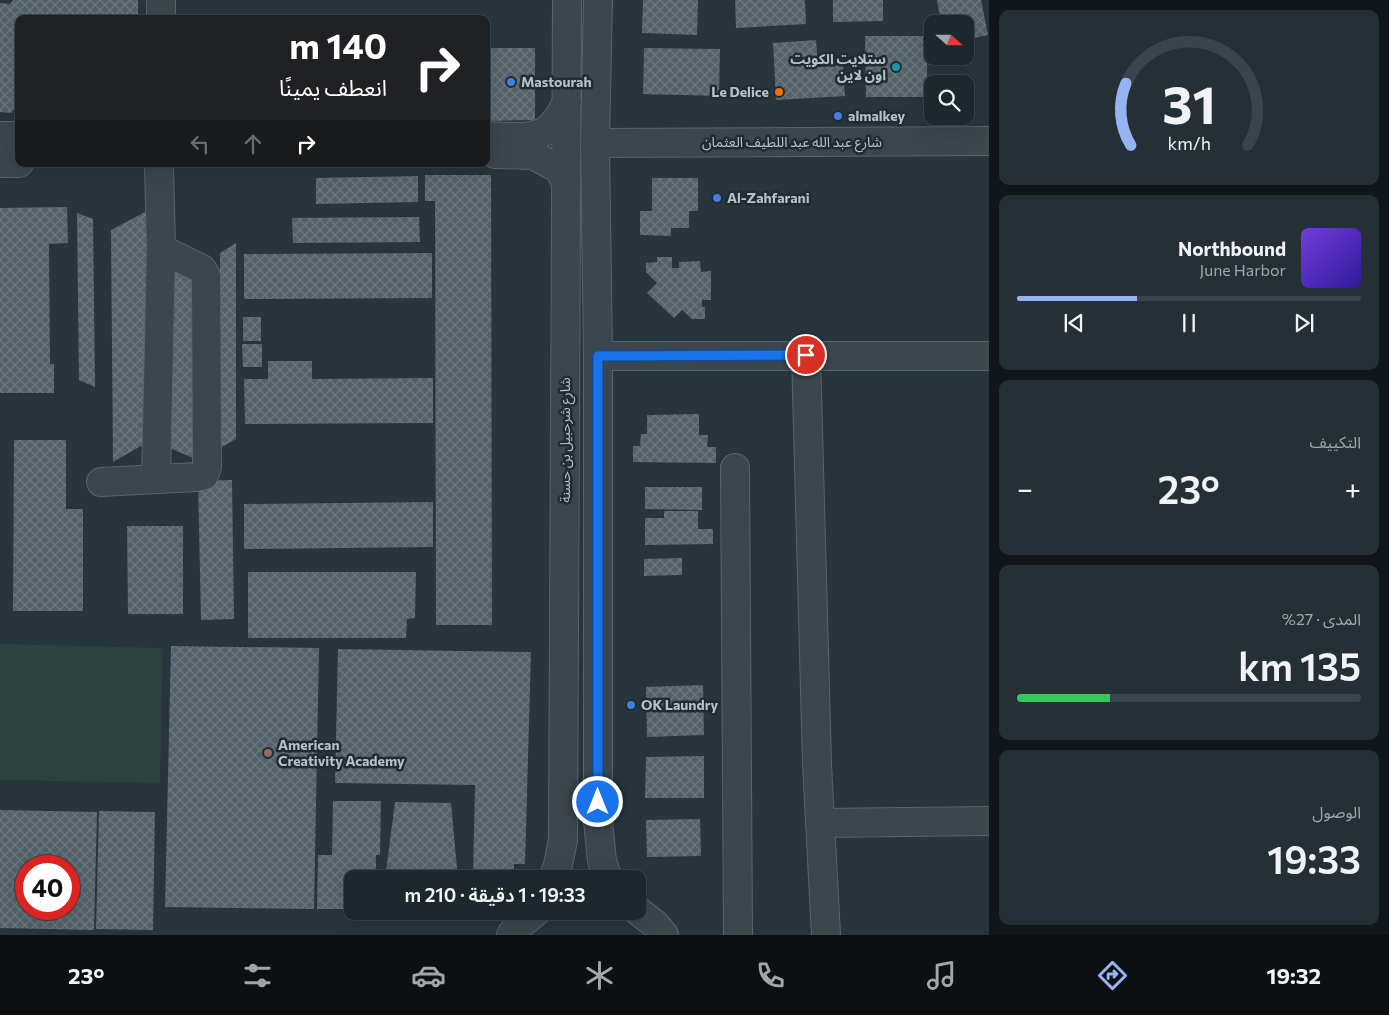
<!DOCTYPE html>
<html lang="ar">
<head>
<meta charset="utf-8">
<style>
	:root { --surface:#1d282e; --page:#253036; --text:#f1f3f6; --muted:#a0a6aa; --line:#3b444a; --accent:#95b2f1 }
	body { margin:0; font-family:Commissioner,"Noto Sans Arabic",sans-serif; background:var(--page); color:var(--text); direction:rtl; height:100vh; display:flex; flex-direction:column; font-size:19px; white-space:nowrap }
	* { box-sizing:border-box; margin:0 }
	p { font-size:16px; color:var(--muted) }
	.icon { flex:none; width:28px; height:28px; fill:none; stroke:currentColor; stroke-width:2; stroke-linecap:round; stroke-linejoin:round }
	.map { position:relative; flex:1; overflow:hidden; direction:ltr }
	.details { display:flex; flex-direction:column; gap:10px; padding:10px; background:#101619; width:400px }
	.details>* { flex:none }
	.top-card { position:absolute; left:15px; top:15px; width:475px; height:152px; border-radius:10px; box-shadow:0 5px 20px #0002,0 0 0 1px var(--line); direction:rtl; background:#202124; color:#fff; overflow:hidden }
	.needle { width:32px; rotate:111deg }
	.tools { position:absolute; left:924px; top:15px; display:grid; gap:10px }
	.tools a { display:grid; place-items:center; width:50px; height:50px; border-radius:10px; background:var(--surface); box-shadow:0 5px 20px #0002,0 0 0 1px var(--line); font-size:25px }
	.speed { position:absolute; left:15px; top:855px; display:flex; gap:10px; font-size:25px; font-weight:700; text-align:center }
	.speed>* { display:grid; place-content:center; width:65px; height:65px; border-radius:50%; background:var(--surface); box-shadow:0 5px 20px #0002,0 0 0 1px var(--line); line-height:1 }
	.speed .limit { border:8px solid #d22; background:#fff; color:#111 }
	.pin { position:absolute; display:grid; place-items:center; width:42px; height:42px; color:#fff; margin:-21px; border:2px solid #fff; border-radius:50%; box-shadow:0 1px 5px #0007 }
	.me { position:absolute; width:55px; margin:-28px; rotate:0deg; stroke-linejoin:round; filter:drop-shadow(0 0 4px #0008) }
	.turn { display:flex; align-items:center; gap:18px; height:105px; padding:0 20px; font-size:22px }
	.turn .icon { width:65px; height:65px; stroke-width:2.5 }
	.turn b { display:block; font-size:35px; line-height:42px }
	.lanes { display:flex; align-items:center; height:48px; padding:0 20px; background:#0003; justify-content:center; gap:25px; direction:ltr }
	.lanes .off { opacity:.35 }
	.big { font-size:38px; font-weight:600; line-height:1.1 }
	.details .widget { flex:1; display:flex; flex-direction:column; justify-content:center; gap:8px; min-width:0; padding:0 18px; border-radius:10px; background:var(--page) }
	.details .dial { align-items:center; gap:0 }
	.dial svg { height:130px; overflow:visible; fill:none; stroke:var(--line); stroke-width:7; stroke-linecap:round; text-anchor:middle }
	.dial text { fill:var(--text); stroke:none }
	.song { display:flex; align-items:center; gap:15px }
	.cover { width:60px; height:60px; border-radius:8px; background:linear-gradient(135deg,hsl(260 70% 55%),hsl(250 70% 35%)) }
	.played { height:5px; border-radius:2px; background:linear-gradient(90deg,var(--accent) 35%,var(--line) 35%) }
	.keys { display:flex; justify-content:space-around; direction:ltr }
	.heat { display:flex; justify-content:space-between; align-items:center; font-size:28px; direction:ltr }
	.charge { height:8px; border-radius:4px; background:linear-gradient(90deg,#34c759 27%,var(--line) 0) }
	.trip { position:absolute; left:344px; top:870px; width:302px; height:50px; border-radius:10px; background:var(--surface); box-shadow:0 5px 20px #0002,0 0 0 1px var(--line); font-weight:600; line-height:50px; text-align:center; direction:rtl }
	.tab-bar { display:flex; height:80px; justify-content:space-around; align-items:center; background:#0c1012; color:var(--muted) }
	.tab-bar .icon { width:35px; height:35px }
	.tab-bar .selected { color:var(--accent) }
	.tab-bar b { font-size:22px; color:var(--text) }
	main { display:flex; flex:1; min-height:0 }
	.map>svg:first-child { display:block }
	.pitch { fill:#2c423e }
	.building { fill:url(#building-cross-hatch); fill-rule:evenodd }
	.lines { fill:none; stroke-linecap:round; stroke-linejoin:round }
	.minor-casing { stroke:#59646b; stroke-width:30 }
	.minor { stroke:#3b464d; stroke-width:28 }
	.route-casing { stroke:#114b97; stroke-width:12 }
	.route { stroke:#1a73e8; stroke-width:9 }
	.culture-dot { fill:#0f9aa8; stroke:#202c32; stroke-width:2 }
	.shop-dot { fill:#3f7fe0; stroke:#202c32; stroke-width:2 }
	.food-dot { fill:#e8710a; stroke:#202c32; stroke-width:2 }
	.education-dot { fill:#8d6e63; stroke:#202c32; stroke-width:2 }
	.labels { text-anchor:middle; stroke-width:5; stroke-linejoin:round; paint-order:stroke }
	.poi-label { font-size:14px; font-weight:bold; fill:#b7c1c8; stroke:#202c32; text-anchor:start }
	.street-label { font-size:14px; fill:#b7c1c8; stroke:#202c32 }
</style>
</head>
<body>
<main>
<section class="details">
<div class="widget dial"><svg viewBox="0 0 100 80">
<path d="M14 69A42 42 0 1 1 86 69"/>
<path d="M14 69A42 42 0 0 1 11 31" stroke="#95b2f1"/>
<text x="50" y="56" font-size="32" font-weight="700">31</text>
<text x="50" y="72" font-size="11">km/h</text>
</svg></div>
<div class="widget">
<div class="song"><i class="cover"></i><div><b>Northbound</b><p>June Harbor</p></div></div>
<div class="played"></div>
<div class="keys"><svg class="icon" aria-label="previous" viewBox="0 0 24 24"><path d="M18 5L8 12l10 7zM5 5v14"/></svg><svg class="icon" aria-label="pause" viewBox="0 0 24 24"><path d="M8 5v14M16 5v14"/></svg><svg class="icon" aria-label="next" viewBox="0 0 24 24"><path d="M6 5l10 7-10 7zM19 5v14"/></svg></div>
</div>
<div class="widget"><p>التكييف</p>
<div class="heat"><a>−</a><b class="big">23°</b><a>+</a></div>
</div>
<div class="widget"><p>المدى · 27%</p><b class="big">135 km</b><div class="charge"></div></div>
<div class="widget"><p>الوصول</p><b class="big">19:33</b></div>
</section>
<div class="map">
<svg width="989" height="935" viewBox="0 0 989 935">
	<defs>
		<pattern id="building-cross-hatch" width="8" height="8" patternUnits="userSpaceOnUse" patternTransform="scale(1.25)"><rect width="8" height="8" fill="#53626a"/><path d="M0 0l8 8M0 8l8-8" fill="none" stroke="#6a777e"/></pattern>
	</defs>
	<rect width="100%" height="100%" fill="#27353d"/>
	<path class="pitch" d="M0,644l163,4 -3,135 -160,-3z"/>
	<g class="building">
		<path d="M13,0h125v19h-119v84l-8,10 -11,-1v-109l10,1z"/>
		<path d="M643,0h55l-1,35 -55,-2z"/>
		<path d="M735,0h70l1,24 -70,4z"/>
		<path d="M833,0h50v21l-50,1z"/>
		<path d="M937,0h44l7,35 -23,5v-16h-24z"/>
		<path d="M865,36h62v61h-61z"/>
		<path d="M816,40l2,27 25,-2 2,31 -69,4 -3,-57z"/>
		<path d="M486,48h49v72l-49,1z"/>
		<path d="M644,48l76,1 -1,47 -76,-2z"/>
		<path d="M425,175h66l1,450h-56l-1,-424h-10z"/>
		<path d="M418,176v26l-102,2v-26z"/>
		<path d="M652,178h46v33h-9v17h-18v8l-31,-1v-24h12z"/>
		<path d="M67,207l1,36 -19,1 1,120h4v29h-54v-185z"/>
		<path d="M147,211l1,231 -35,20 -2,-232z"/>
		<path d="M77,213l16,6 2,168 -16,-7z"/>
		<path d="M419,217l1,25 -127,1 -1,-25z"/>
		<path d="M236,243v196l-16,9v-195z"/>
		<path d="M432,253v45l-188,1v-45z"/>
		<path d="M657,257h15v11h7v-6l21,-1 1,11 10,-1v29h-9v7h3v12h-13l-10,-9 -8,8 -27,-25 10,-10 -11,-11v-9l11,-1z"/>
		<path d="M166,259l35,15 -1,187 -35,-15z"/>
		<rect x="243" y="317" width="18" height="24"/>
		<path d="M242,344h20v23h-19z"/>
		<path d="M268,361h44v18l121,-1v45l-188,1 -1,-45h24z"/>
		<path d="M699,414v21h9l-1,12h9v16l-83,-1v-16h7l1,-12h6v-19z"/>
		<path d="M14,440h52v69h17v102h-70z"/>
		<path d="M232,480l2,139 -33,1 -3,-139z"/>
		<path d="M645,487h57v23l-57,-1z"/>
		<path d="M433,502v45l-189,2v-45z"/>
		<path d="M664,511h34v18h15v15l-68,1v-27h19z"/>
		<path d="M127,526h56v88h-55z"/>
		<path d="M682,558v17l-38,1v-17z"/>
		<path d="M248,572h168l-1,46 -8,1 -1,19h-158z"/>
		<path d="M171,646l148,2 -5,261 -149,-2z"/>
		<path d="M338,649l193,3 -6,212h-11v8l-18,-1v8h-23l2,-94 -140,-2z"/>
		<path d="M703,685l1,50 -57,2 -1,-50z"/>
		<path d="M704,756v42h-59l1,-41z"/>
		<path d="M333,801h48l-1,54h-4v24h-24v30h-35l1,-54h14z"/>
		<path d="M395,802l56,1 7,76h-73z"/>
		<path d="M0,810l97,2 -3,118 -94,-2zM26,866h43v43h-43z"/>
		<path d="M99,811l56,1 -2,118 -57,-1z"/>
		<path d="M700,819l1,37 -54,1 -1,-37z"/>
	</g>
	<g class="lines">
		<g class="minor-casing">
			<g id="minor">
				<path d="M598,0l-3,143 3,213v465l4,40 6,18"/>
				<path d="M161,19v-19"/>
				<path d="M0,136h19"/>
				<path d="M486,136c19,0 47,5 62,-7 9,-7 14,-18 19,-26"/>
				<path d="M595,143l394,-2"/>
				<path d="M495,154l38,1 26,14 7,14"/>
				<path d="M0,163h19"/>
				<path d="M806,355l11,409 9,171"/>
				<path d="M598,356h391"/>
				<path d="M735,468l3,467"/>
				<path d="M156,479l5,-230 -2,-85"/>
				<path d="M101,482l95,-5 8,-2 3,-8 -1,-191 -4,-7 -41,-20"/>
				<path d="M820,823l169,-2"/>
				<path d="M553,879l5,-14 5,-25 4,-840"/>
				<path d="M638,911l17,13 9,11"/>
				<path d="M511,935l5,-7 21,-17"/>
			</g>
		</g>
		<use href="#minor" class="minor"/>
	</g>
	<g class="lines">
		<g class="route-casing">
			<path id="route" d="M598,802v-446l208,-1"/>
		</g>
		<use href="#route" class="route"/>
	</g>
	<circle class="culture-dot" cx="896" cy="67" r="5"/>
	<g class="shop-dot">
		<circle cx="511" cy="82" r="5"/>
		<circle cx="838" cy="116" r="5"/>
		<circle cx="717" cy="198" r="5"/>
		<circle cx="631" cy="705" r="5"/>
	</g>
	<circle class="food-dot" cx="779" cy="92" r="5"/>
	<circle class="education-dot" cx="268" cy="753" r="5"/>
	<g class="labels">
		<g class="poi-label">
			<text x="886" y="64" text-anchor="end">ستلايت الكويت<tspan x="886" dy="16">اون لاين</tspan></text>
			<text x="521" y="87">Mastourah</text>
			<text x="769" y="97" text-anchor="end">Le Delice</text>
			<text x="848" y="121">almalkey</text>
			<text x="727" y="203">Al-Zahfarani</text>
			<text x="641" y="710">OK Laundry</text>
			<text x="278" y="750">American<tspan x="278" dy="16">Creativity Academy</tspan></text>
		</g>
		<g class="street-label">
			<text x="792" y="147">شارع عبد الله عبد اللطيف العثمان</text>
			<text transform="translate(565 440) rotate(-90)" y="5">شارع شرحبيل بن حسنة</text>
		</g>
	</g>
</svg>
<div class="tools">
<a><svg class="needle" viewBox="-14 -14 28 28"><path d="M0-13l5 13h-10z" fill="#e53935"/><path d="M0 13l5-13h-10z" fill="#a0a6aa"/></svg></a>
<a><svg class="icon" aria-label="search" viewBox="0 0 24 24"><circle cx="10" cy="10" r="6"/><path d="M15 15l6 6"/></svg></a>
</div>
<div class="speed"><div class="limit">40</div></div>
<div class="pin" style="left:806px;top:355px;background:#d93025"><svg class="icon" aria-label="arrive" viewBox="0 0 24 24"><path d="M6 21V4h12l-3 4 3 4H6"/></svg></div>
<svg class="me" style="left:598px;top:802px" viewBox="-20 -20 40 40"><circle r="17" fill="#1a73e8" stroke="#fff" stroke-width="3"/><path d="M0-11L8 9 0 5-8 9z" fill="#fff"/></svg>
<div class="trip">19:33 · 1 دقيقة · 210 m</div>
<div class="top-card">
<div class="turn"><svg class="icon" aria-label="right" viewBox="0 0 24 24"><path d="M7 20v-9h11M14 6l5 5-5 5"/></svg><div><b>140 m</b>انعطف يمينًا</div></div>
<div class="lanes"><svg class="icon off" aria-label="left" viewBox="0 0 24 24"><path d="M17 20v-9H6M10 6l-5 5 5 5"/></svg><svg class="icon off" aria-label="ahead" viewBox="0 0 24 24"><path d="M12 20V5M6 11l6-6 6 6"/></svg><svg class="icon" aria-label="right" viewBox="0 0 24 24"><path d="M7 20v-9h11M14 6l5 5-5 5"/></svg></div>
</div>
</div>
</main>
<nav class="tab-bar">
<b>19:32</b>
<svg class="icon selected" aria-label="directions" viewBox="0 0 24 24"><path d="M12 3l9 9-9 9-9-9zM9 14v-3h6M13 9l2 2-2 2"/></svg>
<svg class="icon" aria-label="music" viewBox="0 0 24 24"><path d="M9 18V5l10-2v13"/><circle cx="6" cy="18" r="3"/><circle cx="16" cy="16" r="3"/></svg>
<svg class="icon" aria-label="phone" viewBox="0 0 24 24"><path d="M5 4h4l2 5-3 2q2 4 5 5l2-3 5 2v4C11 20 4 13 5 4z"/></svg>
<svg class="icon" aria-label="climate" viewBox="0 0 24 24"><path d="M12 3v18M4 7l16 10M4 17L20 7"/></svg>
<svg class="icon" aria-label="car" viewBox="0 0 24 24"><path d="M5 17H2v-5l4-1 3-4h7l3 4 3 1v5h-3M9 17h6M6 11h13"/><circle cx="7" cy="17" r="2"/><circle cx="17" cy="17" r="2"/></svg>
<svg class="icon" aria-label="filters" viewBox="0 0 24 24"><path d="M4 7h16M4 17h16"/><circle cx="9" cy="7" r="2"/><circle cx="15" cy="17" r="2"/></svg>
<b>23°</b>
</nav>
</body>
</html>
